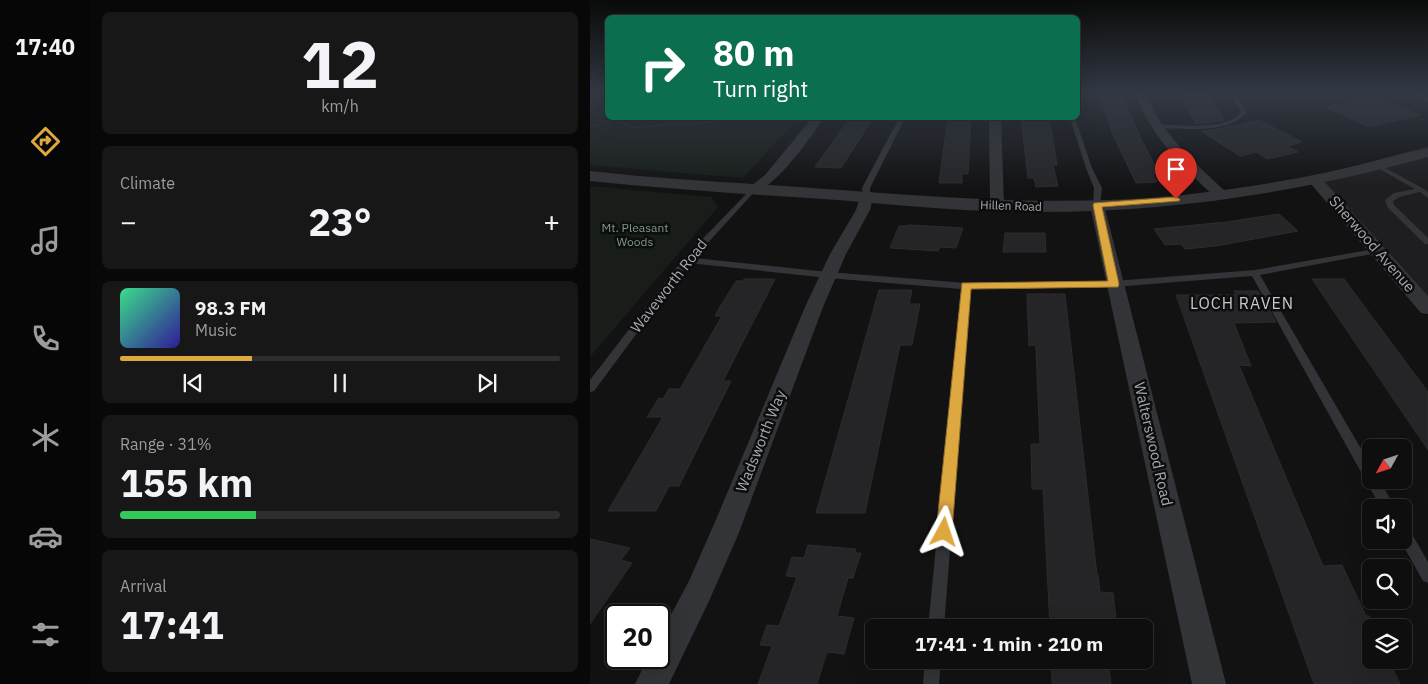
<!DOCTYPE html>
<html lang="en">
<head>
<meta charset="utf-8">
<style>
	:root { --surface:#0e0e0e; --page:#171717; --text:#f1f3f6; --muted:#9b9c9e; --line:#2e2e2e; --accent:#dda840 }
	body { margin:0; font-family:"IBM Plex Sans",sans-serif; background:var(--page); color:var(--text); height:100vh; display:flex; flex-direction:column; font-size:19px; white-space:nowrap }
	* { box-sizing:border-box; margin:0 }
	p { font-size:16px; color:var(--muted) }
	.icon { flex:none; width:28px; height:28px; fill:none; stroke:currentColor; stroke-width:2; stroke-linecap:round; stroke-linejoin:round }
	.map { position:relative; flex:1; overflow:hidden }
	.drawer { display:flex; flex-direction:column; gap:12px; padding:12px; background:#080808; width:500px }
	.drawer>* { flex:none }
	.banner { position:absolute; left:15px; top:15px; width:475px; height:105px; border-radius:8px; box-shadow:0 5px 20px #0002,0 0 0 1px var(--line); background:#0b6e4f; color:#fff; overflow:hidden }
	.needle { width:32px; rotate:230deg }
	.tools { position:absolute; left:772px; top:439px; display:grid; gap:10px }
	.tools a { display:grid; place-items:center; width:50px; height:50px; border-radius:8px; background:var(--surface); box-shadow:0 5px 20px #0002,0 0 0 1px var(--line); font-size:25px }
	.speed { position:absolute; left:15px; top:604px; display:flex; gap:10px; font-size:25px; font-weight:700; text-align:center }
	.speed>* { display:grid; place-content:center; width:65px; height:65px; border-radius:50%; background:var(--surface); box-shadow:0 5px 20px #0002,0 0 0 1px var(--line); line-height:1 }
	.speed .limit { border:2px solid #111; border-radius:8px; background:#fff; color:#111 }
	.pin { position:absolute; display:grid; place-items:center; width:42px; height:42px; color:#fff; margin:-51px -21px; border-radius:50% 50% 50% 0; rotate:-45deg; box-shadow:0 0 5px #0007 }
	.pin .icon { rotate:45deg }
	.me { position:absolute; width:55px; margin:-28px; rotate:5deg; stroke-linejoin:round; filter:drop-shadow(0 0 4px #0008) }
	.turn { display:flex; align-items:center; gap:18px; height:105px; padding:0 25px; font-size:22px }
	.turn .icon { width:65px; height:65px; stroke-width:2.5 }
	.turn b { display:block; font-size:35px; line-height:42px }
	.big { font-size:38px; font-weight:800; line-height:1.1 }
	.drawer .card { flex:1; display:flex; flex-direction:column; justify-content:center; gap:8px; min-width:0; padding:0 18px; border-radius:8px; background:var(--page) }
	.drawer .dial { align-items:center; gap:0 }
	.dial b { font-size:65px; line-height:1 }
	.song { display:flex; align-items:center; gap:15px }
	.cover { width:60px; height:60px; border-radius:8px; background:linear-gradient(135deg,hsl(150 70% 55%),hsl(250 70% 35%)) }
	.played { height:5px; border-radius:2px; background:linear-gradient(90deg,var(--accent) 30%,var(--line) 30%) }
	.keys { display:flex; justify-content:space-around; direction:ltr }
	.heat { display:flex; justify-content:space-between; align-items:center; font-size:28px; direction:ltr }
	.charge { height:8px; border-radius:4px; background:linear-gradient(90deg,#34c759 31%,var(--line) 0) }
	.trip { position:absolute; left:275px; top:619px; width:288px; height:50px; border-radius:8px; background:var(--surface); box-shadow:0 5px 20px #0002,0 0 0 1px var(--line); font-weight:800; line-height:50px; text-align:center }
	main { display:flex; flex:1; min-height:0 }
	.dock { display:flex; flex-direction:column; width:90px; justify-content:space-around; align-items:center; background:#060606; color:var(--muted) }
	.dock .icon { width:35px; height:35px }
	.dock .current { color:var(--accent) }
	.dock b { font-size:22px; color:var(--text) }
	.map>svg:first-child { display:block }
	.built { fill:#1e1e20 }
	.green { fill:#181d19 }
	.building { fill:#252527; stroke:#2c2c2f }
	.lines { fill:none; stroke-linecap:round; stroke-linejoin:round }
	.path { stroke:#393b3e; stroke-width:2; stroke-dasharray:1 2; stroke-linecap:butt }
	.service { fill:#333437; fill-rule:evenodd }
	.minor { fill:#333437; fill-rule:evenodd }
	.tertiary { fill:#333437; fill-rule:evenodd }
	.route { fill:#dda840; stroke:#906d2a }
	.labels { text-anchor:middle; stroke-width:5; stroke-linejoin:round; paint-order:stroke }
	.far-street-label { font-size:12px; fill:#a5a9b2; stroke:#0d0d0e }
	.far-park-label { font-size:12px; fill:#7d9b7f; stroke:#0d0d0e }
	.street-label { font-size:15px; fill:#a5a9b2; stroke:#0d0d0e }
	.neighbourhood-label { font-size:16px; letter-spacing:1px; fill:#c5c7cf; stroke:#0d0d0e }
</style>
</head>
<body>
<main>
<nav class="dock">
<b>17:40</b>
<svg class="icon current" aria-label="directions" viewBox="0 0 24 24"><path d="M12 3l9 9-9 9-9-9zM9 14v-3h6M13 9l2 2-2 2"/></svg>
<svg class="icon" aria-label="music" viewBox="0 0 24 24"><path d="M9 18V5l10-2v13"/><circle cx="6" cy="18" r="3"/><circle cx="16" cy="16" r="3"/></svg>
<svg class="icon" aria-label="phone" viewBox="0 0 24 24"><path d="M5 4h4l2 5-3 2q2 4 5 5l2-3 5 2v4C11 20 4 13 5 4z"/></svg>
<svg class="icon" aria-label="climate" viewBox="0 0 24 24"><path d="M12 3v18M4 7l16 10M4 17L20 7"/></svg>
<svg class="icon" aria-label="car" viewBox="0 0 24 24"><path d="M5 17H2v-5l4-1 3-4h7l3 4 3 1v5h-3M9 17h6M6 11h13"/><circle cx="7" cy="17" r="2"/><circle cx="17" cy="17" r="2"/></svg>
<svg class="icon" aria-label="filters" viewBox="0 0 24 24"><path d="M4 7h16M4 17h16"/><circle cx="9" cy="7" r="2"/><circle cx="15" cy="17" r="2"/></svg>
</nav>
<section class="drawer">
<div class="card dial"><b>12</b><p>km/h</p></div>
<div class="card"><p>Climate</p>
<div class="heat"><a>−</a><b class="big">23°</b><a>+</a></div>
</div>
<div class="card">
<div class="song"><i class="cover"></i><div><b>98.3 FM</b><p>Music</p></div></div>
<div class="played"></div>
<div class="keys"><svg class="icon" aria-label="previous" viewBox="0 0 24 24"><path d="M18 5L8 12l10 7zM5 5v14"/></svg><svg class="icon" aria-label="pause" viewBox="0 0 24 24"><path d="M8 5v14M16 5v14"/></svg><svg class="icon" aria-label="next" viewBox="0 0 24 24"><path d="M6 5l10 7-10 7zM19 5v14"/></svg></div>
</div>
<div class="card"><p>Range · 31%</p><b class="big">155 km</b><div class="charge"></div></div>
<div class="card"><p>Arrival</p><b class="big">17:41</b></div>
</section>
<div class="map">
<svg width="838" height="684" viewBox="0 0 838 684">
	<rect width="100%" height="100%" fill="#121213"/>
	<path class="built" d="M838,146v163l-117,-131z"/>
	<g class="green">
		<path d="M0,93h17l1,25h190l-55,60 -153,-13z"/>
		<path d="M0,186l121,11 7,10 -128,150z"/>
	</g>
	<g class="building">
		<path d="M509,93h22l20,46 18,34 -6,1 4,8 -21,1 -23,-48z"/>
		<path d="M590,95h29l16,25 -29,4z"/>
		<path d="M785,97l45,18 -51,12 -44,-20z"/>
		<path d="M260,118h23l-32,50 -26,-1z"/>
		<path d="M358,118h23l-3,56h-6v9h-23z"/>
		<path d="M431,118h23l1,4h5l7,43h-4l5,21 -22,1 -2,-9h-6z"/>
		<path d="M669,120l43,22 -15,4 11,6 -31,7 -11,-7 -16,4 -39,-25 17,-2z"/>
		<path d="M689,214l19,17 -82,15 -31,3 -4,-5 -16,1 -11,-16 72,-7z"/>
		<path d="M318,225l39,2 16,1 -7,20 -16,-1 -2,4 -48,-3 9,-22h8z"/>
		<path d="M415,233h40l1,19h-43z"/>
		<path d="M154,279h31l-52,102h8l-52,105h-10l-13,25h-48l55,-94h-16l12,-19 4,1 6,-10h11l42,-73h-7l2,-4 19,-31h7z"/>
		<path d="M722,279h32l84,113v58z"/>
		<path d="M289,290h33l-3,14h11l-8,41h-12l-35,168h-49z"/>
		<path d="M644,291h24l18,31 -42,1 17,43 -12,-1 84,201 19,-1 24,51h3l5,12h-3v32h18l11,24h-86l-138,-389h60z"/>
		<path d="M437,294h38l32,281h1l2,17 13,1 4,35h-67l-7,-139h-11l-1,-45h9l-4,-95 -1,-4 -6,1z"/>
		<path d="M0,539l40,9 -9,12 11,3 -42,61z"/>
		<path d="M218,545l48,4 -1,4h6l-8,25h-5l-11,38 17,2 -10,36 -17,-2 -10,32h-59l14,-38 -12,-1 7,-20 12,1 18,-49 -11,-1 6,-19 12,1z"/>
		<path d="M461,660h57l3,24h-59z"/>
	</g>
	<g class="lines">
		<g class="path">
			<path d="M61,126l63,-4 20,-4"/>
			<path d="M0,127l26,-7c12,6 22,10 35,6l2,-8"/>
		</g>
		<g class="service">
			<path d="M639,93h6l12,19c-17,23 -65,16 -91,16l-3,-2 3,-2c22,1 71,7 85,-12z"/>
			<path d="M309,118h6l-35,70v9l-7,2 -1,-11z"/>
			<path d="M480,118h5l17,50 10,20 -2,19h-6l-1,-2 1,-17 -8,-20z"/>
			<path d="M786,165h4l44,24 4,3v6l-8,-6 -21,5 -6,4 1,4 34,33v6h-3l-37,-36 -3,-8 9,-7 21,-4 -39,-22z"/>
			<path d="M164,187l2,1v2l-62,68 134,14 138,11 148,-2 141,-11 125,-22v4l-3,1 -117,22 111,191v14h9l15,28h-14l-129,-232 -138,11 -144,2 -26,339h-16l33,-339 -133,-11 -139,-15 -95,128 -4,1v-12l94,-122 68,-70z"/>
			<path d="M814,527l5,2 19,33v21l-5,-2 -23,-41h4z"/>
			<path d="M335,660h16l-2,24h-16z"/>
		</g>
		<g class="minor">
			<path d="M545,93h10c17,41 49,69 81,99l2,3 -2,3h-10c-33,-31 -65,-61 -81,-105z"/>
			<path d="M815,93h15l8,3v6z"/>
			<path d="M222,118h12c-12,17 -54,79 -75,74l-2,-3 18,-14z"/>
			<path d="M399,118h12l3,88 -2,3h-10l-2,-3z"/>
			<path d="M726,177l5,1 107,118v18l-7,-1 -110,-129 -2,-3 2,-3z"/>
			<path d="M276,193l5,1 2,3 -3,13 -24,44 -23,53 -85,228 -29,66 -40,83h-34l13,-26h11v-21l30,-56 29,-66 87,-208 25,-53 26,-44 5,-16z"/>
			<path d="M507,201l5,1 2,3 122,479h-34l-102,-479 2,-3z"/>
		</g>
		<path class="tertiary" d="M838,148v9c-130,36 -263,56 -398,55 -69,0 -138,-8 -207,-13 -78,-5 -156,-10 -233,-18v-10c79,9 158,12 237,18 119,9 237,18 356,6 50,-6 101,-13 150,-24 32,-7 63,-16 95,-23z"/>
	</g>
	<linearGradient id="sky" x2="0" y2="1"><stop stop-color="#0a0a0a"/><stop offset="0.49" stop-color="#333944"/><stop offset="1" stop-color="#333944" stop-opacity="0"/></linearGradient>
	<rect width="838" height="189" fill="url(#sky)"/>
	<path class="route" d="M586,197l4,2 -1,2 -77,6 17,77 -1,3 -147,2 -19,243 -2,6 -6,2 -6,-2 -2,-6 26,-249 146,-2 -15,-76 1,-2z"/>
	<g class="labels">
		<g class="far-street-label">
			<text transform="translate(421 206) rotate(2)" y="4">Hillen Road</text>
		</g>
		<g class="far-park-label">
			<text x="45" y="232">Mt. Pleasant<tspan x="45" dy="14">Woods</tspan></text>
		</g>
		<g class="street-label">
			<text transform="translate(782 244) rotate(49)" y="5">Sherwood Avenue</text>
			<text transform="translate(79 286) rotate(-52)" y="5">Waveworth Road</text>
			<text transform="translate(171 441) rotate(-68)" y="5">Wadsworth Way</text>
			<text transform="translate(563 444) rotate(77)" y="5">Walterswood Road</text>
		</g>
		<g class="neighbourhood-label">
			<text x="652" y="309">LOCH RAVEN</text>
		</g>
	</g>
</svg>
<div class="tools">
<a><svg class="needle" viewBox="-14 -14 28 28"><path d="M0-13l5 13h-10z" fill="#e53935"/><path d="M0 13l5-13h-10z" fill="#9b9c9e"/></svg></a>
<a><svg class="icon" aria-label="sound" viewBox="0 0 24 24"><path d="M4 9h4l5-4v14l-5-4H4zM17 9q2 3 0 6"/></svg></a>
<a><svg class="icon" aria-label="search" viewBox="0 0 24 24"><circle cx="10" cy="10" r="6"/><path d="M15 15l6 6"/></svg></a>
<a><svg class="icon" aria-label="layers" viewBox="0 0 24 24"><path d="M12 4l9 5-9 5-9-5zM3 14l9 5 9-5"/></svg></a>
</div>
<div class="speed"><div class="limit">20</div></div>
<div class="pin" style="left:586px;top:199px;background:#d93025"><svg class="icon" aria-label="arrive" viewBox="0 0 24 24"><path d="M6 21V4h12l-3 4 3 4H6"/></svg></div>
<svg class="me" style="left:354px;top:532px" viewBox="-20 -20 40 40"><path d="M0-17L14 15 0 8-14 15z" fill="#dda840" stroke="#fff" stroke-width="4"/></svg>
<div class="trip">17:41 · 1 min · 210 m</div>
<div class="banner">
<div class="turn"><svg class="icon" aria-label="right" viewBox="0 0 24 24"><path d="M7 20v-9h11M14 6l5 5-5 5"/></svg><div><b>80 m</b>Turn right</div></div>
</div>
</div>
</main>
</body>
</html>
